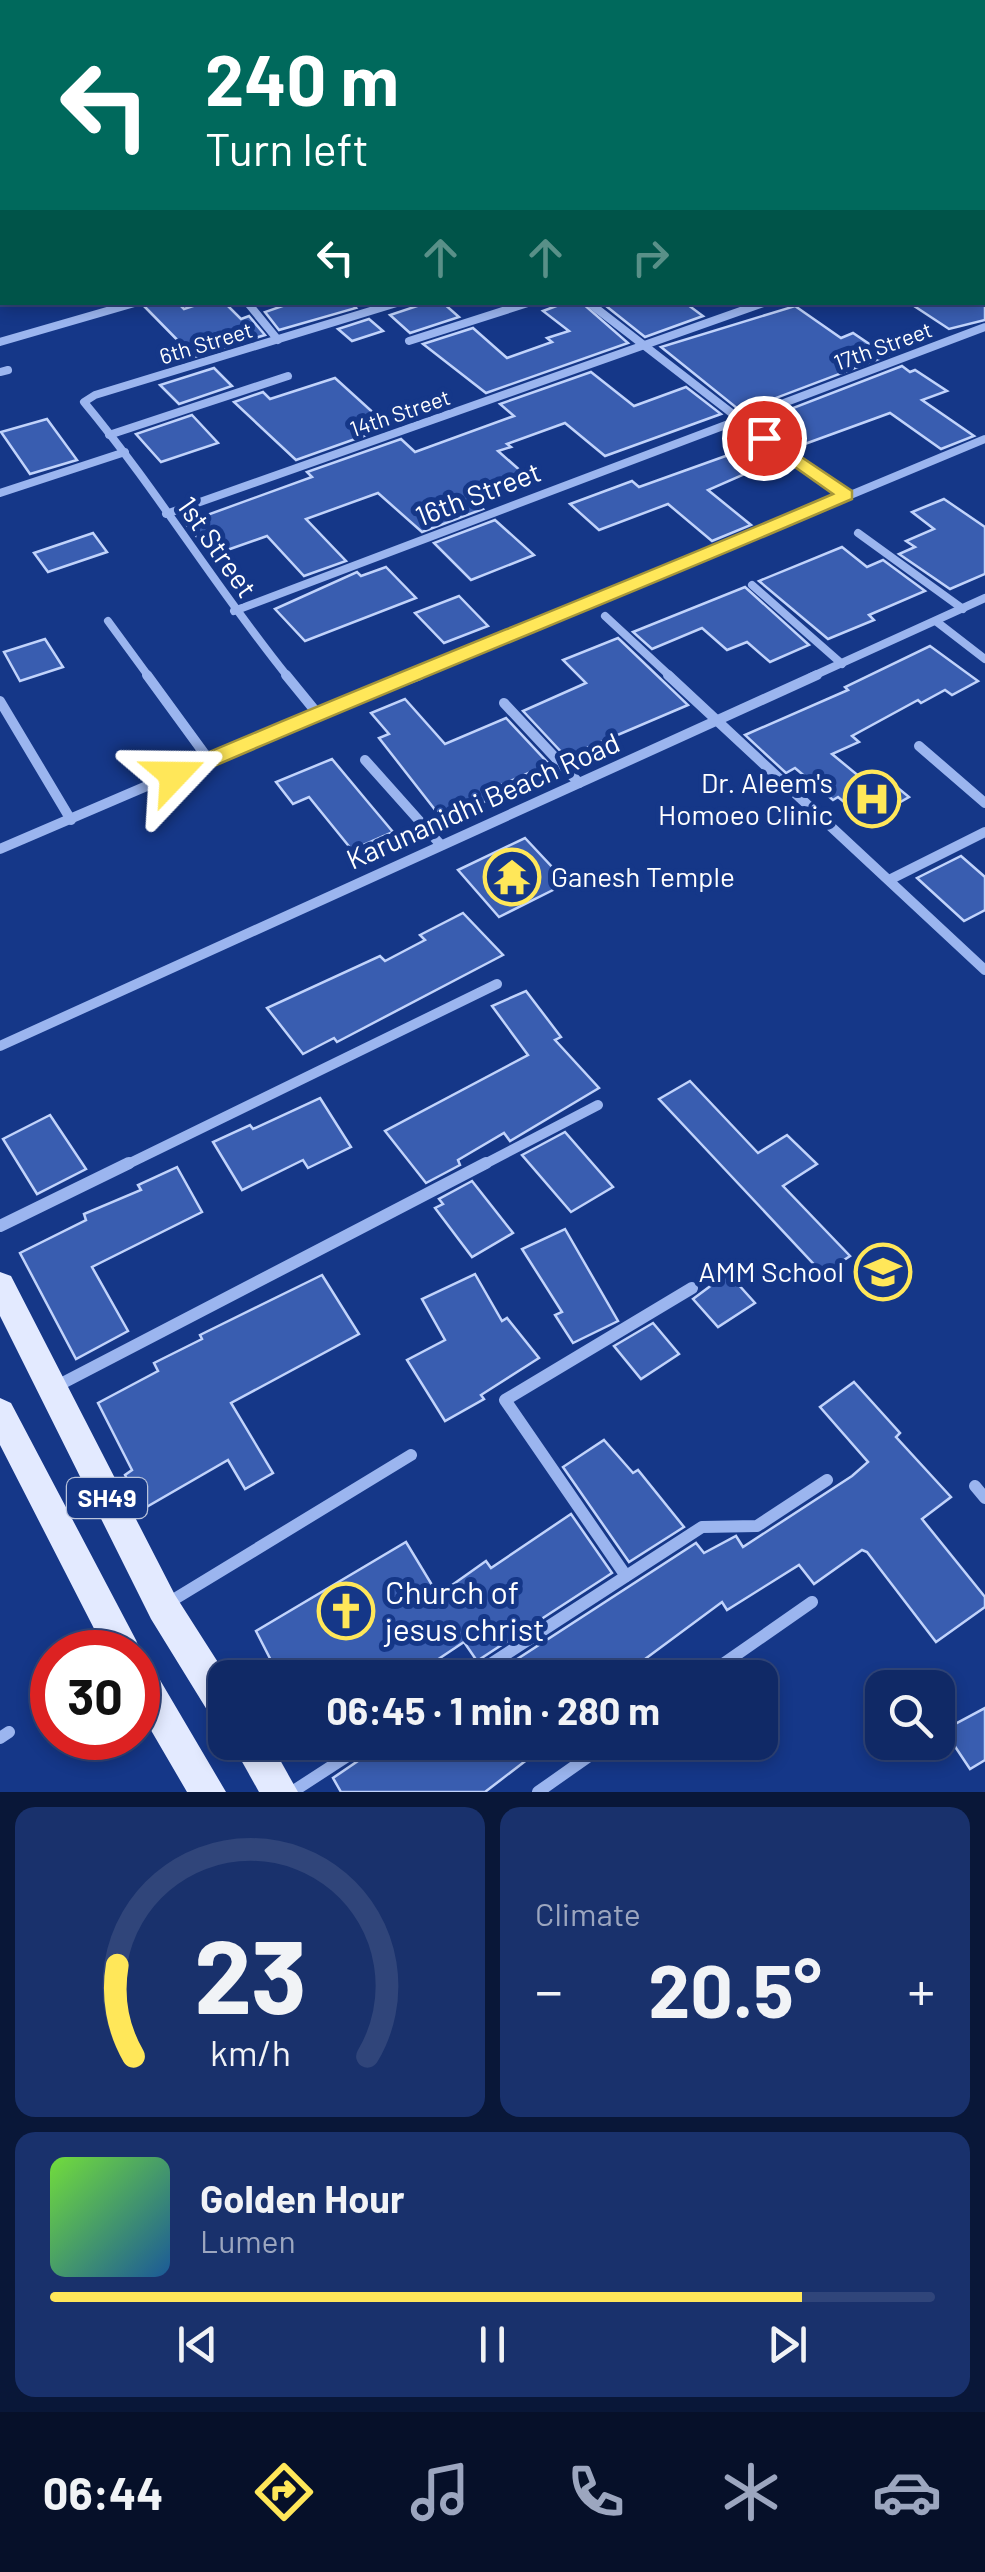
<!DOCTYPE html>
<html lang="en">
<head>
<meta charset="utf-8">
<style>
	:root { --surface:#102966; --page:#19316c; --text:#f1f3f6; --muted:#9ca6bf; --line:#30457a; --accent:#ffe759 }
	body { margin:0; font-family:Barlow,sans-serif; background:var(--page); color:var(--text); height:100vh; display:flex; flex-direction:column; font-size:38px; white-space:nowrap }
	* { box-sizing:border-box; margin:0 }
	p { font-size:32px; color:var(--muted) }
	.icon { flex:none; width:55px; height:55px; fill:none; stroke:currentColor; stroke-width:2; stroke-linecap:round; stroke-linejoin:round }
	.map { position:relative; height:1792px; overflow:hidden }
	.drawer { display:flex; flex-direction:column; gap:15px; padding:15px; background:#091738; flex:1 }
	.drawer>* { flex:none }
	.banner { position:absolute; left:0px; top:0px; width:985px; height:305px; box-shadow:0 5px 15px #0003,0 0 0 2px var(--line); background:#00695c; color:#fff; overflow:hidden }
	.buttons { position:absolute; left:865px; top:1670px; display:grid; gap:20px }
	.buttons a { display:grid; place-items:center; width:90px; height:90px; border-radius:20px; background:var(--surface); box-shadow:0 5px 15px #0003,0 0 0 2px var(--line); font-size:50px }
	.speed { position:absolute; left:30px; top:1630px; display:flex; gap:20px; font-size:50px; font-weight:700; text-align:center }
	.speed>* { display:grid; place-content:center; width:130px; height:130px; border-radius:50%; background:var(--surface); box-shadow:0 5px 15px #0003,0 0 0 2px var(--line); line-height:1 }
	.speed .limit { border:15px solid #d22; background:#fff; color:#111 }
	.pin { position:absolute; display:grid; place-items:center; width:85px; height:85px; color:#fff; margin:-42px; border:5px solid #fff; border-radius:50%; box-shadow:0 2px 10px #0007 }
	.me { position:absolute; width:110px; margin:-55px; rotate:67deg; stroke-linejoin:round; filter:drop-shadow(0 0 8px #0008) }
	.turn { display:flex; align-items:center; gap:35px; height:210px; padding:0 40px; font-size:45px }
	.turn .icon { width:130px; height:130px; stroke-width:2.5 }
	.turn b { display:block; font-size:70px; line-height:85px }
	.lanes { display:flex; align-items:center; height:95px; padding:0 40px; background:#0003; justify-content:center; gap:50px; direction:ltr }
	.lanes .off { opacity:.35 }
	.big { font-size:75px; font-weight:700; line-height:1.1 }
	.drawer .widget { flex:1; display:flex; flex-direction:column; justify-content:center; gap:15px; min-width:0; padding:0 35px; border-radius:20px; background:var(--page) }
	.drawer .dial { align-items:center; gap:0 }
	.dial svg { height:260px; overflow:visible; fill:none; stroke:var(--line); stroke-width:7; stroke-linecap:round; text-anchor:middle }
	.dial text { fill:var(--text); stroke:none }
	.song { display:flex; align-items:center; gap:30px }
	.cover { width:120px; height:120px; border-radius:15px; background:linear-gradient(135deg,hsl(100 70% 55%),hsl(210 70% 35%)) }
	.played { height:10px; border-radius:5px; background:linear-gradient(90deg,var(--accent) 85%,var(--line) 85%) }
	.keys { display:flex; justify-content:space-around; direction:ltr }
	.heat { display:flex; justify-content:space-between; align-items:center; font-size:55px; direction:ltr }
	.drawer .tiles { flex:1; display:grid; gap:15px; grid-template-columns:1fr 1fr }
	.widget:last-child { grid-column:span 2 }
	.trip { position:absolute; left:208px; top:1660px; width:570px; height:100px; border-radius:20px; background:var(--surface); box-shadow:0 5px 15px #0003,0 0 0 2px var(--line); font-weight:700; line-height:100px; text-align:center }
	.dock { display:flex; height:160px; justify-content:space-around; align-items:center; background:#061029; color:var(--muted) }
	.dock .icon { width:70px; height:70px }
	.dock .current { color:var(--accent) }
	.dock b { font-size:45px; color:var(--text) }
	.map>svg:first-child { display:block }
	.building { fill:#395db0; stroke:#c1d3fb; stroke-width:2.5 }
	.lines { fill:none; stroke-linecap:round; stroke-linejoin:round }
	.street-far3 { stroke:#9bb5ef; stroke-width:6 }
	.street-far2 { stroke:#9bb5ef; stroke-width:8 }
	.street-far1 { stroke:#9bb5ef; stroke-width:10 }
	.street { stroke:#9bb5ef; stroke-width:12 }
	.secondary { fill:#c9d7fa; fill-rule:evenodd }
	.primary { fill:#e3eaff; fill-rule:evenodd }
	.route { fill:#ffe759; stroke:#a6963a; stroke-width:2.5 }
	.labels { text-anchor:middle; stroke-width:10; stroke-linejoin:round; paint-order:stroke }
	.far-street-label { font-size:22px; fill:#fff; stroke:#153788 }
	.shield { fill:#153788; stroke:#b9c3db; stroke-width:2.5 }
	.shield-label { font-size:25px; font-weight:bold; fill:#fff }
	.street-label { font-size:28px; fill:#fff; stroke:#153788 }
	.poi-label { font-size:28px; fill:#fff; stroke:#153788; text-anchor:end }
	.near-poi-label { font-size:32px; fill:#fff; stroke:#153788; text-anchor:start }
</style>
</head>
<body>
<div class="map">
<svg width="985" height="1792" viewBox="0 0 985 1792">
	<rect width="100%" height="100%" fill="#153788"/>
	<g class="building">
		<path d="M145,302h32l7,7 21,-7h19l17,17 8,-3 16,19 -71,22 -50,-51z"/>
		<path d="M294,302h56l6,6 -77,22 -14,-18z"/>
		<path d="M429,302h13l17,15 -49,16 -20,-18z"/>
		<path d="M567,302h14l47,41 -142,50 -63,-49 50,-16 34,30 45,-16 -5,-4 22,-7 -26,-20z"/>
		<path d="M601,302h83l19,14 -58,21z"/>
		<path d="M908,302h77v18l-36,9z"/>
		<path d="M795,306l46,32 12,-5 34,23 -135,51 -14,2 -77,-62z"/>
		<path d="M369,319l14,12 -31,10 -14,-12z"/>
		<path d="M902,366l8,6 5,-2 32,21 -25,9 52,36 -33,13 -51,-36 -88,32 -35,-27z"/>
		<path d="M214,368l18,18 -53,18 -19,-19z"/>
		<path d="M591,372l43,34 52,-19 35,27 -116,42 -40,-33 -58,21 4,3 -13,4 33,29 -49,18 4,3 -8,3 5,5 -61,23 -44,-39 -72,26 40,42 -42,15 -37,-40 -54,19 -28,-32 127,-46 -5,-5 94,-33 14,13 99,-36 -14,-12z"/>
		<path d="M335,378l54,49 -93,33 -62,-58 29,-10 7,7z"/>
		<path d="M192,415l26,28 -57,19 -25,-28z"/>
		<path d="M47,419l30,41 -47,14 -29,-42z"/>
		<path d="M734,453l20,17 -46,20 43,35 -39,16 -44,-37 -69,26 -29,-26 62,-23 7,6z"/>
		<path d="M944,499l41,28v47l-35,15 -51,-35 16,-7 -9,-6 28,-12 -22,-17z"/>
		<path d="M495,520l39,35 -63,25 -37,-37z"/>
		<path d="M93,533l14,19 -59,20 -14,-19z"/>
		<path d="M842,547l25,20 16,-7 42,31 -56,24 5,5 -46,19 -69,-58z"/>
		<path d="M386,567l30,31 -111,43 -30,-32 82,-37 4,4z"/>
		<path d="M745,587l64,58 -39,17 -23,-20 -20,8 -25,-22 -50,21 -19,-17z"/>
		<path d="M459,596l29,30 -44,17 -29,-30z"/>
		<path d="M618,638l70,67 -122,52 -43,-46 63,-28 -23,-23z"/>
		<path d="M45,639l18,28 -43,14 -16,-29z"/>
		<path d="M930,646l48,35 -26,14 -7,-5 -24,13 -3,-3 -66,36 7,6 -27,12 40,33 15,-8 22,18 -42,24 -29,-24 -5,3 -38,-32 -9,5 -41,-38 103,-45 -3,-3z"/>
		<path d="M405,699l40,45 61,-26 43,46 -66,29 6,7 -46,20 -64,-82 10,-4 -18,-21z"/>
		<path d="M332,759l35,42 26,31 -41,18 -43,-53 -16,7 -17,-22z"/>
		<path d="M525,838l42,45 -68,34 -41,-47z"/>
		<path d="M961,856l24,21v33l-21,11 -47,-43z"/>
		<path d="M463,913l40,42 -166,87 -3,-4 -31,16 -36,-46 113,-52 5,5 40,-21 -5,-5z"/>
		<path d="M526,991l35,46 -6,3 44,48 -89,53 -6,-8 -46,27 2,5 -34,18 -41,-52 143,-76 -36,-49z"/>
		<path d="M690,1081l68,72 29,-18 30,29 -34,22 67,70 -27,18 -164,-175z"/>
		<path d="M320,1098l31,49 -43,21 -5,-8 -61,30 -29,-48 37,-17 3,4z"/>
		<path d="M50,1115l36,54 -49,25 -34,-55z"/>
		<path d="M565,1132l48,55 -42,25 -49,-57z"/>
		<path d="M177,1167l25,45 -110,55 36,64 -52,28 -56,-106 66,-33 -2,-6 57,-24 -3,-5z"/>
		<path d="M472,1181l41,52 -41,24 -37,-49 8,-4 -4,-5z"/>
		<path d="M565,1229l53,92 -45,22 -18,-28 7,-3 -40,-63z"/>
		<path d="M728,1273l27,30 -37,24 -25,-28z"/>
		<path d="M475,1274l27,47 5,-3 32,40 -58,37 3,4 -39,22 -38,-61 38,-20 -23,-41z"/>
		<path d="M322,1275l37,59 -128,69 42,70 -28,16 -17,-29 -85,49 -18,-34 7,-5 -34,-67 60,-32 -4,-8 48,-24 -2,-4z"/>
		<path d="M653,1323l26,31 -38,25 -27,-33z"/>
		<path d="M854,1382l46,51 -4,4 55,60 -29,22 63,78v10l-49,35 -69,-90 -5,-2 -48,34 -15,-19 -72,45 -5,-8 -81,60 3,4 -15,12h-141l208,-135 8,10 32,-17 7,11 109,-71 16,-14 -48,-55z"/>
		<path d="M604,1440l29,33 5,-3 46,57 -55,35 -66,-95z"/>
		<path d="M571,1514l41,59 -135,88 -13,-19 -54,36h-130l-24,-47 150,-89 32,53 48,-34 5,7z"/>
		<path d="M985,1708v52l-15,9 -26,-39z"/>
		<path d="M379,1742h171l-65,50h-144l-8,-14 41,-28z"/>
	</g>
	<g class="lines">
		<path class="street-far3" d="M644,0l4,2"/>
		<g class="street-far2">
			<path d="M247,302l31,38"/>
			<path d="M588,302l150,116 108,77"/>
			<path d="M409,341l122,-39"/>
			<path d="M0,342l138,-40"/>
			<path d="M0,372l8,-2"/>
			<path d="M109,435l179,-59"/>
			<path d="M0,493l125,-41"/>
			<path d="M166,514l600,-212"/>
			<path d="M858,533l105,76"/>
			<path d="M752,585l90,79"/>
			<path d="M234,611l751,-284"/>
			<path d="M605,616l66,61"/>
			<path d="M108,621l41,56"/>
			<path d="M937,622l48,37"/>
			<path d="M288,677c-72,-89 -131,-187 -204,-275l11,-7 305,-93"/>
			<path d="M413,677l572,-238"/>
			<path d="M811,677l174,-79"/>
		</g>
		<g class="street-far1">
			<path d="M147,675l62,85"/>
			<path d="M286,675l31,38"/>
			<path d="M668,675l317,295"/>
			<path d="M0,701l71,119"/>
			<path d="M504,703l75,80"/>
			<path d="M919,746l66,57"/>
			<path d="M365,760l75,84"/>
			<path d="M0,849l317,-136 103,-38"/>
			<path d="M891,879l94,-47"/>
			<path d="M0,1046l817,-371"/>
			<path d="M124,1166l373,-182"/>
			<path d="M481,1166l117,-61"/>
		</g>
		<g class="street">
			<path d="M0,1226l129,-63"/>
			<path d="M53,1388l433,-225"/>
			<path d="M975,1486l10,12"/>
			<path d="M626,1576l-121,-176 187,-112"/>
			<path d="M168,1603l243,-148"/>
			<path d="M469,1678l233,-151 55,-1 70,-46"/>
			<path d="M703,1678l109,-76"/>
			<path d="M0,1738l9,-6"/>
			<path d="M292,1792l77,-50"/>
			<path d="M538,1792l71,-50"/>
		</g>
		<path class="secondary" d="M2,149v8l-2,1v-8z"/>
		<g class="primary">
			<path d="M0,1272l11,4 164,319 53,83 -3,45 -13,-5 -61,-99 -151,-303z"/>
			<path d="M0,1398l11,5 125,237 5,12 -2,6 11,5 76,129h-39l-49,-84v-56h-32l-106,-207z"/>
			<path d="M231,1742h39l28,50h-39z"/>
		</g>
	</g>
	<path class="route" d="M764,432l88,59v8c-222,96 -448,184 -670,281l-8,2 -10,-7 3,-5c220,-95 445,-181 666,-276l-75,-53v-7z"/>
	<defs>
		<g id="hospital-ring" transform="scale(2.875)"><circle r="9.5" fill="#153788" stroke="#ffe759" stroke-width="1.5"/><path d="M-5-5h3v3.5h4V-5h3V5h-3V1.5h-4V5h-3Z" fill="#ffe759"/></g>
		<g id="temple-ring" transform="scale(2.875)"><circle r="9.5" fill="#153788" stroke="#ffe759" stroke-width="1.5"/><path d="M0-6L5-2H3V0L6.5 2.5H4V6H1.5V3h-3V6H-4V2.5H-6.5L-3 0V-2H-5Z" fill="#ffe759"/></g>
		<g id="school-ring" transform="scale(2.875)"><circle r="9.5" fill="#153788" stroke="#ffe759" stroke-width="1.5"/><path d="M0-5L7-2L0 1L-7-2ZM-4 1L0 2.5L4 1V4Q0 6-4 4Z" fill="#ffe759"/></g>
		<g id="church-ring" transform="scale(2.875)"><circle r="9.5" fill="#153788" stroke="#ffe759" stroke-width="1.5"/><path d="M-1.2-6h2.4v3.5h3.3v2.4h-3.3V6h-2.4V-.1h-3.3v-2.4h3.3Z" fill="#ffe759"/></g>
	</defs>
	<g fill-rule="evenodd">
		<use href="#hospital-ring" x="872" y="799"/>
		<use href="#temple-ring" x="512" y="877"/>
		<use href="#school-ring" x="883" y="1272"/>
		<use href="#church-ring" x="346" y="1611"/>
	</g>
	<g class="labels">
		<g class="far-street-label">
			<text transform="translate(206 343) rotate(-17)" y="8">6th Street</text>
			<text transform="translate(883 346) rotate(-20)" y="8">17th Street</text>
			<text transform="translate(400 413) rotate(-19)" y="8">14th Street</text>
		</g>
		<rect class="shield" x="67" y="1478" width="80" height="40" rx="8"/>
		<g class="shield-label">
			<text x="107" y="1507">SH49</text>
		</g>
		<g class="street-label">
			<text transform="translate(478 494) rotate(-21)" y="10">16th Street</text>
			<text transform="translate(217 547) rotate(55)" y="10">1st Street</text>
			<text transform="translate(483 801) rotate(-24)" y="10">Karunanidhi Beach Road</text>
		</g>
		<g class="poi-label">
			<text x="833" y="793">Dr. Aleem's<tspan x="833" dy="32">Homoeo Clinic</tspan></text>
			<text x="551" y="887" text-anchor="start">Ganesh Temple</text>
			<text x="844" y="1282">AMM School</text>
		</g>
		<g class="near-poi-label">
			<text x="385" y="1604">Church of<tspan x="385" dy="37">jesus christ</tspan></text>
		</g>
	</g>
</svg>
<div class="buttons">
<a><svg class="icon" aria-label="search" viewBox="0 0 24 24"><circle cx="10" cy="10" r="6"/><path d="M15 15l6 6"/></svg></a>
</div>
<div class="speed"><div class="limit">30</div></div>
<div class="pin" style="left:764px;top:438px;background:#d93025"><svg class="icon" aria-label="arrive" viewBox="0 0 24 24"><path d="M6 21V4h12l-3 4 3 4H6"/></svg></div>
<svg class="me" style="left:174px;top:775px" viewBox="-20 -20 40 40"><path d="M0-17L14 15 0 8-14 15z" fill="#ffe759" stroke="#fff" stroke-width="4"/></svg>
<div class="trip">06:45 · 1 min · 280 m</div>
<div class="banner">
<div class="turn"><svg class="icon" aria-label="left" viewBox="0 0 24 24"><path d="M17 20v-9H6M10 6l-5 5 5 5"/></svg><div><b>240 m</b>Turn left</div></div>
<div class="lanes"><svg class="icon" aria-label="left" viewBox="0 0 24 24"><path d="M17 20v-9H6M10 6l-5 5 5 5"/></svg><svg class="icon off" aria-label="ahead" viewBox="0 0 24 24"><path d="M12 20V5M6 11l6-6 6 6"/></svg><svg class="icon off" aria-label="ahead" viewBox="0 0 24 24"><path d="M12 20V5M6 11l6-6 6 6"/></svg><svg class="icon off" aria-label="right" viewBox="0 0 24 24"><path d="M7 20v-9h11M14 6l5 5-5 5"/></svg></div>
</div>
</div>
<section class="drawer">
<div class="tiles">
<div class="widget dial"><svg viewBox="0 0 100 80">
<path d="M14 69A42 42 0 1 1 86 69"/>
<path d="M14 69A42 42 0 0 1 9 41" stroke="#ffe759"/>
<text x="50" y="56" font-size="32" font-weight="700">23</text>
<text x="50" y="72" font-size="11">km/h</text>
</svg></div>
<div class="widget"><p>Climate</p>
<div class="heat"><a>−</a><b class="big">20.5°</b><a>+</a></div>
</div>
<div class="widget">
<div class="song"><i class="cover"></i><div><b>Golden Hour</b><p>Lumen</p></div></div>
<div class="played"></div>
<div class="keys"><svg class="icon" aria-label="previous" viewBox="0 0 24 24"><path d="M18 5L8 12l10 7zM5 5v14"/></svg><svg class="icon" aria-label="pause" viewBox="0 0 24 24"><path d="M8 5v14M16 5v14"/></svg><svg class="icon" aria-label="next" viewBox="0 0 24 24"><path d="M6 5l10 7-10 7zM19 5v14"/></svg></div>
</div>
</div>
</section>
<nav class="dock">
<b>06:44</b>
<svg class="icon current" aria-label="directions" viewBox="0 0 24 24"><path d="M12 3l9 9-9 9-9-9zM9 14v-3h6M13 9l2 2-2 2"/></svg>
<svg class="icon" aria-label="music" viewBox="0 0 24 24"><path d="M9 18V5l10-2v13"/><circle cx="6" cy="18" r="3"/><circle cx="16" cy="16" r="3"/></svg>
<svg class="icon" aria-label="phone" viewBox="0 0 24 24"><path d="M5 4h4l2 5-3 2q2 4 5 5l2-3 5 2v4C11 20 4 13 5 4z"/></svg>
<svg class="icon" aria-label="climate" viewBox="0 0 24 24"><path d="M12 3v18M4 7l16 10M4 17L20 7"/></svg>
<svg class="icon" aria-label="car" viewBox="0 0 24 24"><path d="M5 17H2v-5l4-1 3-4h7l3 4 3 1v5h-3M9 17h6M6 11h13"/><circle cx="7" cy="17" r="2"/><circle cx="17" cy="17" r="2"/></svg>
</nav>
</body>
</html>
